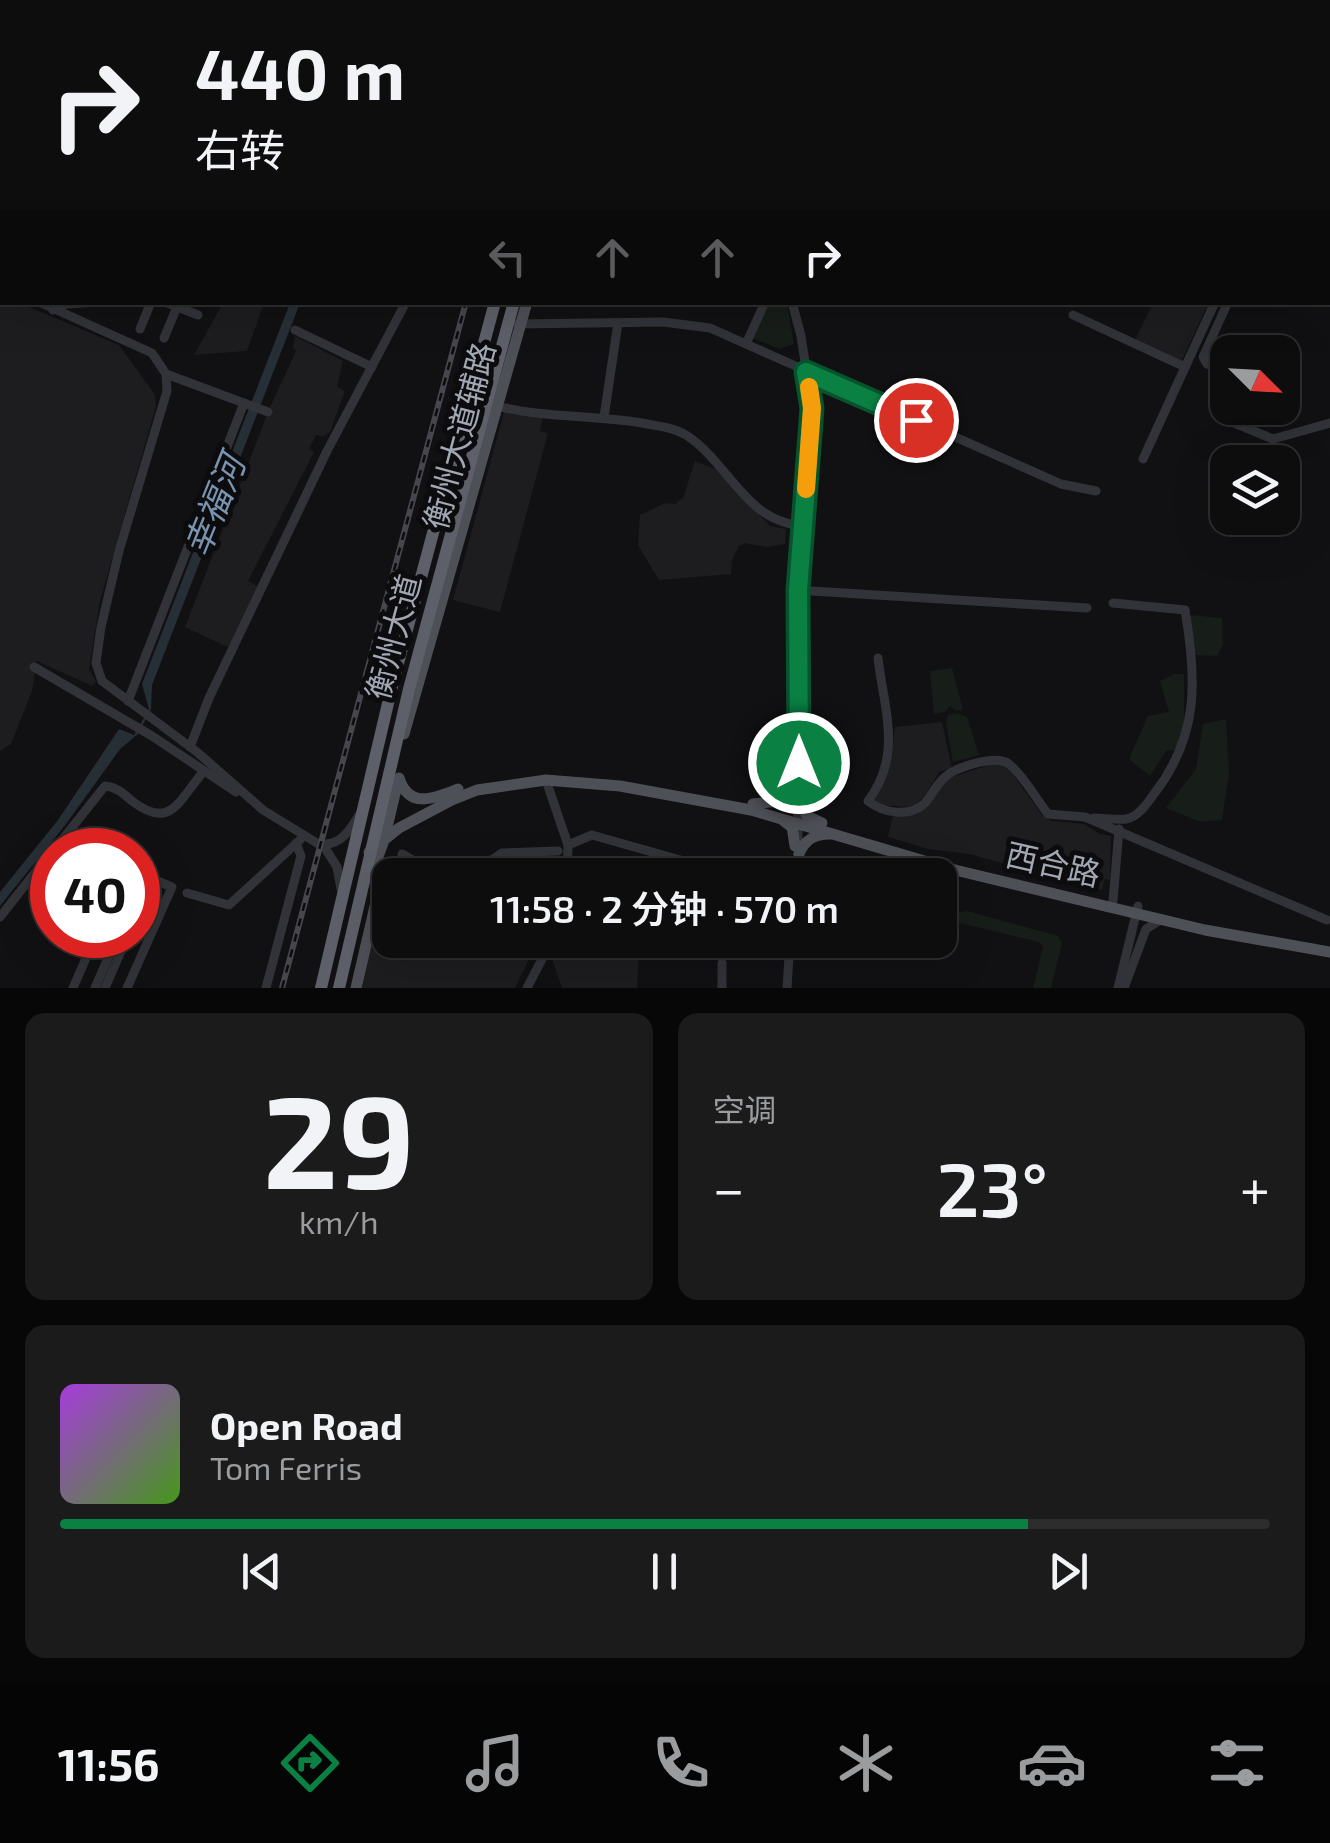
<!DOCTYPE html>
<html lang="zh">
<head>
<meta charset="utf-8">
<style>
	:root { --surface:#0d0d0e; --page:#1b1b1c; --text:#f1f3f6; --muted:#9a9c9e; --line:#2d2d2e; --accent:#0b8043 }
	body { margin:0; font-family:"Exo 2","Noto Sans SC",sans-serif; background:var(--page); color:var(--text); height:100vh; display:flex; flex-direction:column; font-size:38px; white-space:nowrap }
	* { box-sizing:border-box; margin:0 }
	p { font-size:32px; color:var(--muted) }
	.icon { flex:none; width:55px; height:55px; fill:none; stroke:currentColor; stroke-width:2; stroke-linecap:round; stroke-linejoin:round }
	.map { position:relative; height:988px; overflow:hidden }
	.panel { display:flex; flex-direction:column; gap:25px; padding:25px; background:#070708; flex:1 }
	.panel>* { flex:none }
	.hud { position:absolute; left:0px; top:0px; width:1330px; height:305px; box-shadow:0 10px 40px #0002,0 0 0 2px var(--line); background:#0d0d0e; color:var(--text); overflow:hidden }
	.needle { width:65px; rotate:114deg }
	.tools { position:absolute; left:1210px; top:335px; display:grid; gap:20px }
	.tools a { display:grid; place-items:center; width:90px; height:90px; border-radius:20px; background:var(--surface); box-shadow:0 10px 40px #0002,0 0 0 2px var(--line); font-size:50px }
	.speed { position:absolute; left:30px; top:828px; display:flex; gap:20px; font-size:50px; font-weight:700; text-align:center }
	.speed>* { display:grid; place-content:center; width:130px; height:130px; border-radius:50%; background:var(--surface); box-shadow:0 10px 40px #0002,0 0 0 2px var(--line); line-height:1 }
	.speed .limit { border:15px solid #d22; background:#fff; color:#111 }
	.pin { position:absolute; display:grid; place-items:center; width:85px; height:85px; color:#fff; margin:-42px; border:5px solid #fff; border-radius:50%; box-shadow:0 2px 10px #0007 }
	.me { position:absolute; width:110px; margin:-55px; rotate:0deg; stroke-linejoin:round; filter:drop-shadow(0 0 8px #0008) }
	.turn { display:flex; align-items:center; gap:35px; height:210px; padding:0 30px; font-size:45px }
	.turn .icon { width:130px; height:130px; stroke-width:2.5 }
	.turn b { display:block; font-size:70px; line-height:85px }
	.lanes { display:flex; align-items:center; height:95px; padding:0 30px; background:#0003; justify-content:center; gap:50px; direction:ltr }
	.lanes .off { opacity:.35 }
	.big { font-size:75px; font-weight:600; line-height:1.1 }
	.panel .widget { flex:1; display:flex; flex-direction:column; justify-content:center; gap:15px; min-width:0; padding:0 35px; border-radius:20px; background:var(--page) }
	.panel .dial { align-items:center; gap:0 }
	.dial b { font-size:130px; line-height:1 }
	.song { display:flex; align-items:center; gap:30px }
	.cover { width:120px; height:120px; border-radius:15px; background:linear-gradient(135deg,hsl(280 70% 55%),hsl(100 70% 35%)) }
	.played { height:10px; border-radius:5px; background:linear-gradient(90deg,var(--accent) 80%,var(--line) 80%) }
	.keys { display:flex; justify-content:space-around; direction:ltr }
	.heat { display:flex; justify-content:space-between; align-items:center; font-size:55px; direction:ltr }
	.panel .tiles { flex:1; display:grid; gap:25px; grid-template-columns:1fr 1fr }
	.widget:last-child { grid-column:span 2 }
	.trip { position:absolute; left:372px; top:858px; width:585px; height:100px; border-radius:20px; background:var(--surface); box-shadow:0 10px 40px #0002,0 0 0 2px var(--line); font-weight:600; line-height:100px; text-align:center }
	.tab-bar { display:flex; height:160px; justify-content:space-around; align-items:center; background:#050506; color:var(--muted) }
	.tab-bar .icon { width:70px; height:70px }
	.tab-bar .selected { color:var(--accent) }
	.tab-bar b { font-size:45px; color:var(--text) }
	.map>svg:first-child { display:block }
	.built { fill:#1d1d20 }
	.green { fill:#171d18 }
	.water { fill:#272f36 }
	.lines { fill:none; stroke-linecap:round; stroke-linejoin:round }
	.highway-tunnel { stroke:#2e2f33; stroke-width:12; stroke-dasharray:12 6; stroke-linecap:butt }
	.minor { stroke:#323338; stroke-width:9 }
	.major { stroke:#4e5057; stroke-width:11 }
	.highway { stroke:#5e6069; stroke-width:12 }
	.rail-casing { stroke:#45474d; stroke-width:6 }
	.rail { stroke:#0c0c0e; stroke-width:2.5; stroke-dasharray:8; stroke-linecap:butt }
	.route-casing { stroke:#07532c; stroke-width:25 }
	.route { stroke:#0b8043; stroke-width:18 }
	.slow { stroke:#f59e0b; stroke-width:18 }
	.labels { text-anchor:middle; stroke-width:10; stroke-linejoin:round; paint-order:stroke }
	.street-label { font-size:32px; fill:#a2a7b4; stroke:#0c0c0e }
	.water-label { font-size:35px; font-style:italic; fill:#7894b0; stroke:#0c0c0e }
</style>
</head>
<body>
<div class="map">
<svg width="1330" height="988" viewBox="0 0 1330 988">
	<rect width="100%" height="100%" fill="#111113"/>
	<g class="built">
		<path d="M0,300l20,3 99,42 36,50 1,11 -56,195 -11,68 7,12 -4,5 -55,-25 -5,30 -21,53 -11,7z"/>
		<path d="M1204,302l4,2 -27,58 -46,-22 18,-37z"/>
		<path d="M223,303h41l-17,48 -53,4z"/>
		<path d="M295,336l48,25 -6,26 8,4 -15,41 -6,4 -8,-1 -7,14 5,3 -66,129 12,6 -30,61 -45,-21 85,-220 26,-56 -3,-4z"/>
		<path d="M504,412l39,4 -3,15 8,2 -48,179 -47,-12z"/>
		<path d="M695,461l22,9 53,56 16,3 -1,15 -18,3 -22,-4 -6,3 -7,14 -1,14 -72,6 -21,-35 2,-30 25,-12 10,1 8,-6z"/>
		<path d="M942,722l10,47 -12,2 -17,27 -11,9 -34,-2 -6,-6 20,-46 3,-26z"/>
		<path d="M998,762l10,5 33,47 10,7 33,3 16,10 11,2 -1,44 -5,-1 -3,11 -133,-36 -41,-5 -40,-12 5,-23 23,1 33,-37z"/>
		<path d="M372,933l57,24 9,-17h100l-23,48h-156z"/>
		<path d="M560,940h80l-3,48h-75l-11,-32z"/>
	</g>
	<g class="green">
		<path d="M769,303h18l7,41 -15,5 -26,-11z"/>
		<path d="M1190,615l32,3 1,27 -6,11 -23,-1z"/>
		<path d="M952,668l11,42 -7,1 -6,-5 -5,6 -11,2 -4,-43z"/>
		<path d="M1174,674h10v51l-5,25 -13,1 -16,25 -21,-17 19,-43 21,-4 -9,-31z"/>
		<path d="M958,713l9,4 12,38 -26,7 -7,-39 2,-8z"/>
		<path d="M1226,719l3,54 -7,47 -22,2 -34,-14 30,-39 7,-45z"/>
		<path d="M967,911l91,25 4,8 -11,44h-18l10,-41 -4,-5 -99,-24v-3z"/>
	</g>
	<path class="water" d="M290,303h10l-148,382 -1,24 -13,25 -18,15 -54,75 -66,82v-14l58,-72 61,-91 15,6 15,-26 -7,-25z"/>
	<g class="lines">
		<path class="highway-tunnel" d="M688,0l1,2"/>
		<g class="minor">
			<path d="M734,0v2"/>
			<path d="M56,2v-2"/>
			<path d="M514,2l1,-2"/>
			<path d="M1212,2l1,-2"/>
			<path d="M1328,43l2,-6"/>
			<path d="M0,230l2,-10"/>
			<path d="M0,282l2,1"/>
			<path d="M1328,282l2,1"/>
			<path d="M39,302l113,51 14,21 1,17 -48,160 -18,76 -5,36 6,18 95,71 66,58 62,38 12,19 4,22"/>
			<path d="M165,302l33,13"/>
			<path d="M792,302l9,34 11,72 -14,182v285"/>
			<path d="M53,310l13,-6 30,-2"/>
			<path d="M1073,315l112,52"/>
			<path d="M518,324l145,-2 47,6 351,156 35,7"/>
			<path d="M140,329l11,-27"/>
			<path d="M295,330l77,37"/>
			<path d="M164,338l15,-36"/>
			<path d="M746,344l19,-42"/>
			<path d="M166,374l102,38"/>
			<path d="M1228,374l-21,-10 -4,-7 25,-55"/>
			<path d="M1228,405l-3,10 2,5 46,19 57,-16"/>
			<path d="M497,406c47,12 97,9 145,17 15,3 31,4 44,12 41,26 59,84 111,90"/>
			<path d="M604,417l14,-94"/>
			<path d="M1143,459l72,-157"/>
			<path d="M795,590l292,18"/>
			<path d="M792,653l-1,-63 6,-67"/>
			<path d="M878,658c6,52 25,97 -10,143 15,12 42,17 57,2 7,-8 11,-18 19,-25 11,-11 52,-24 65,-14 15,12 27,35 39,50l37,3 242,103"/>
			<path d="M34,667l118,69 84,56"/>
			<path d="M128,701l116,-298"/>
			<path d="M190,747l19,-49 118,-247 79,-149"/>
			<path d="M546,780l22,65 -1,30"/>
			<path d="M1094,818c10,0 22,2 32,1 12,-2 21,-15 28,-25 45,-58 43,-114 31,-184l-72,-7"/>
			<path d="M323,844c18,1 27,-14 36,-29"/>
			<path d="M568,845l24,-10 141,40"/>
			<path d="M54,850l51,-64c11,1 18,7 27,15 39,30 46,0 72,-30"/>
			<path d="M402,854l17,10"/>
			<path d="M414,875l5,-11c17,8 31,11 50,8l-1,-9 24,-3 10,-7 56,-2"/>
			<path d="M138,890l6,-15"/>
			<path d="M187,893l42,12 71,-65"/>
			<path d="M1113,901l6,-72"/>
			<path d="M138,912l14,-33"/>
			<path d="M0,917l52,-66"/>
			<path d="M764,940l6,4 21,1"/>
			<path d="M722,963v25"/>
			<path d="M73,988l23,-53"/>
			<path d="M95,988l23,-53"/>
			<path d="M105,988l23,-53"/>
			<path d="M127,988l45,-101 -34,-14"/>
			<path d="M266,988l35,-132 -5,-13"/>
			<path d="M527,988l25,-48"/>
			<path d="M787,988l3,-48"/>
			<path d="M1118,988l20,-82"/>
			<path d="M1124,988l22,-59 16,-10"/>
		</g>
		<g class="major">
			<path d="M868,0l8,2"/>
			<path d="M999,0l6,2"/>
			<path d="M710,2l7,-2"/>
			<path d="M1328,154l2,2"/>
			<path d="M1328,204l2,1"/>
			<path d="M404,734l123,-432"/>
			<path d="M399,778c10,32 36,20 59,11"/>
			<path d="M799,798l8,18 15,7"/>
			<path d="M753,804l34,-4 7,-14"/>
			<path d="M784,821l8,6 3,19"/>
			<path d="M369,852l30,-24 53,-28 25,-10 69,-10 74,6 131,24 204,60 250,60 125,22"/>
			<path d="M799,854c6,-15 16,-20 31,-20"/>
			<path d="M356,988l27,-116 -7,-10 8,-22 14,-59"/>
		</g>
		<g class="highway">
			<path d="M890,0l7,2"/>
			<path d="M921,0l5,2"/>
			<path d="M959,0l6,2"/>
			<path d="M977,0l5,2"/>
			<path d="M581,2l1,-2"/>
			<path d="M602,2l1,-2"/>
			<path d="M620,2l1,-2"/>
			<path d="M635,2l1,-2"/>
			<path d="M698,2l6,-2"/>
			<path d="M1328,163l2,1"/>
			<path d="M1328,186l2,1"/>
			<path d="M1328,197l2,1"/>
			<path d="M321,988l72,-306 102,-380"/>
			<path d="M339,988l70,-299 105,-387"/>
		</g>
		<g class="rail-casing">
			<g id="rail">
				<path d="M545,2l1,-2"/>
				<path d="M282,988l184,-686"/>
			</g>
		</g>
		<use href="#rail" class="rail"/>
	</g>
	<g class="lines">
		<g class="route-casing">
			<path id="route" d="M799,763l-1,-173 14,-182 -6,-36 110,48"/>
		</g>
		<use href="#route" class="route"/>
		<path class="slow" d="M806,489l6,-81 -3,-21"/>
	</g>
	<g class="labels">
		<g class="street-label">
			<text transform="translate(460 436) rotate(-75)" y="11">衡州大道辅路</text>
			<text transform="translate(394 637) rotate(-75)" y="11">衡州大道</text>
			<text transform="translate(1053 865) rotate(13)" y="11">西合路</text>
		</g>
		<g class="water-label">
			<text transform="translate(215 506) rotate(-68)" y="12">幸福河</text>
		</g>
	</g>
</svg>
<div class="tools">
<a><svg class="needle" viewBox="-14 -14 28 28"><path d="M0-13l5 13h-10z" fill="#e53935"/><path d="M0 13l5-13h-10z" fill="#9a9c9e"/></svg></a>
<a><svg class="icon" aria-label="layers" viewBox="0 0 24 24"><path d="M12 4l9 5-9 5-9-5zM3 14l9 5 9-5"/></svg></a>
</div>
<div class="speed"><div class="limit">40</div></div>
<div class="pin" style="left:916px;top:420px;background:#d93025"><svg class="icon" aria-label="arrive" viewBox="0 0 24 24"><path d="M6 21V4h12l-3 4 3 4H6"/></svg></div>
<svg class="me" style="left:799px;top:763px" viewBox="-20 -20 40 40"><circle r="17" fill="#0b8043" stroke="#fff" stroke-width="3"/><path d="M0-11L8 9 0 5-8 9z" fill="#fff"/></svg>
<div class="trip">11:58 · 2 分钟 · 570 m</div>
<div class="hud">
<div class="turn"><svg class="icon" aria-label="right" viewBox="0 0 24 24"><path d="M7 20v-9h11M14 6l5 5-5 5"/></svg><div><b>440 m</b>右转</div></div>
<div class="lanes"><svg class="icon off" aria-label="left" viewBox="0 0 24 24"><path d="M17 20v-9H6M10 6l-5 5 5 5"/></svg><svg class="icon off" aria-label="ahead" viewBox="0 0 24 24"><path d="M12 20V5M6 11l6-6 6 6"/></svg><svg class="icon off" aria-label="ahead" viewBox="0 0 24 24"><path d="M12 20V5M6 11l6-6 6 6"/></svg><svg class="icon" aria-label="right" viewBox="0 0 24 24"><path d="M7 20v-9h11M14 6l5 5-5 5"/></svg></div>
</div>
</div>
<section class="panel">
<div class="tiles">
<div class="widget dial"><b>29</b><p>km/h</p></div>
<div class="widget"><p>空调</p>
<div class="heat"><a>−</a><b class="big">23°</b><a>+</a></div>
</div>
<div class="widget">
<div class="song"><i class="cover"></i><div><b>Open Road</b><p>Tom Ferris</p></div></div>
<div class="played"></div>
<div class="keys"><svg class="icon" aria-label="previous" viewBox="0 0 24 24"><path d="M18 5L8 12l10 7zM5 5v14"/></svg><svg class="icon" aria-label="pause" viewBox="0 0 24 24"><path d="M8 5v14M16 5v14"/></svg><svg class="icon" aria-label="next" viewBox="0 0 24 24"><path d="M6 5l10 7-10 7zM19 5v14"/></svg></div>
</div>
</div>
</section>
<nav class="tab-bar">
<b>11:56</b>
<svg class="icon selected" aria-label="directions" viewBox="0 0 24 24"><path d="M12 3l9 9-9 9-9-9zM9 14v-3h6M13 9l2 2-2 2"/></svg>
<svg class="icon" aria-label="music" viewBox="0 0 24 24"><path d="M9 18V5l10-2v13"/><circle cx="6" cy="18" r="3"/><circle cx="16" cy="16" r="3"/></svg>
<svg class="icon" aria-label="phone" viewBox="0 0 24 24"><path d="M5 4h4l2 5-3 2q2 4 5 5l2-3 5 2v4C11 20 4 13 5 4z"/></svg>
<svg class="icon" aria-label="climate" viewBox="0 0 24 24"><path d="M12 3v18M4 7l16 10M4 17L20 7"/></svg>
<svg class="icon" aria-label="car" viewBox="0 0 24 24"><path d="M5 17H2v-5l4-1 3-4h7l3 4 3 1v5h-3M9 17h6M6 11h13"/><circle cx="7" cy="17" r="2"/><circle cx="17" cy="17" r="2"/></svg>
<svg class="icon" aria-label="filters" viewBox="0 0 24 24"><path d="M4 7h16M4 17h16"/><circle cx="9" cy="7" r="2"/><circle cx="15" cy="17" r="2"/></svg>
</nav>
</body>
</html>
